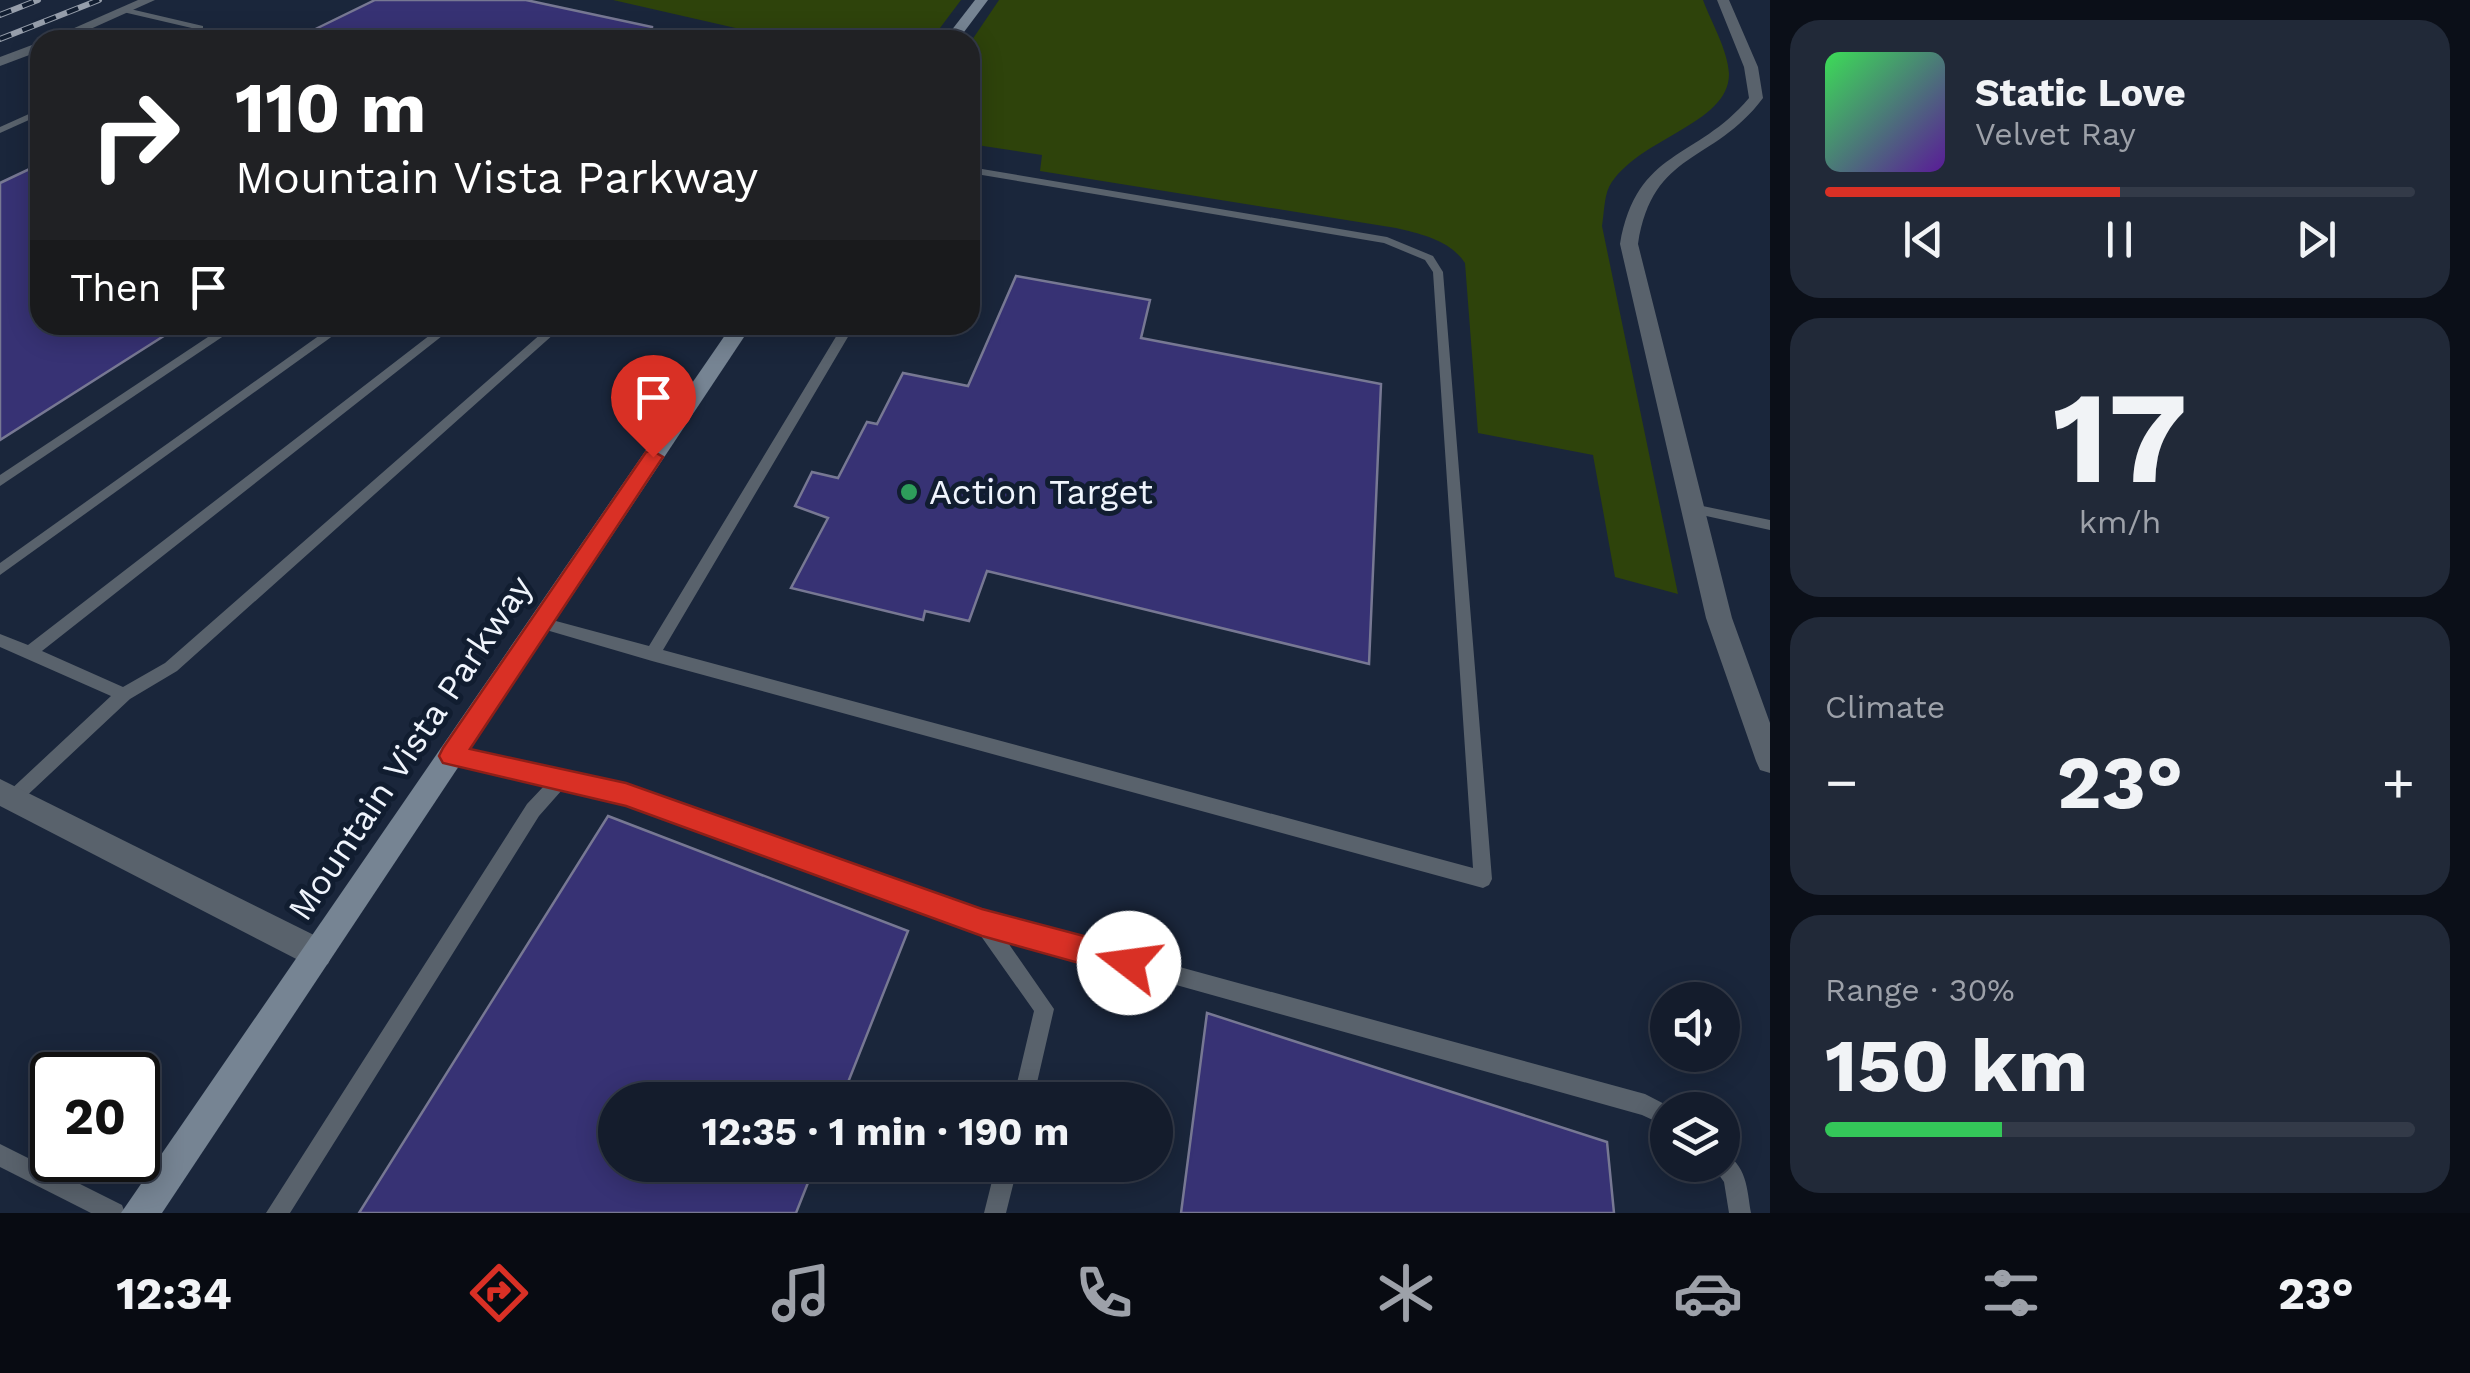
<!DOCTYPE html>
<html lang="en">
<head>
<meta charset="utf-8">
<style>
	:root { --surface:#141c2c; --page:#212938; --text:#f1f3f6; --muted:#9da1a9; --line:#333a48; --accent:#d93025 }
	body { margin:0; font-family:"Work Sans",sans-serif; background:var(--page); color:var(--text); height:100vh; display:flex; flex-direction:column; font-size:38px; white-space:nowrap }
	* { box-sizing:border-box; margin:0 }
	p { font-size:32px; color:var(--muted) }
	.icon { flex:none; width:55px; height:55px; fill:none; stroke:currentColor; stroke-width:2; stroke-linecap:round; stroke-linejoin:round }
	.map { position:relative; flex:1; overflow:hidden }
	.details { display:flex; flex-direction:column; gap:20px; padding:20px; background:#0b0f18; width:700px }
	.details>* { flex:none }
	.guide { position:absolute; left:30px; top:30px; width:950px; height:305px; border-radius:30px; box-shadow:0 5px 25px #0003,0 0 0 2px var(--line); background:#202124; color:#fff; overflow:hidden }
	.fabs { position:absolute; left:1650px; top:982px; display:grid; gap:20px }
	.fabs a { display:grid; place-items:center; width:90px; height:90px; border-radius:50%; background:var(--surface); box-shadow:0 5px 25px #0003,0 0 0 2px var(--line); font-size:50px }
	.speed { position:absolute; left:30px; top:1052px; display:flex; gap:20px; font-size:50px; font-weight:700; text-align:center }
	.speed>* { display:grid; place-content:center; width:130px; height:130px; border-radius:50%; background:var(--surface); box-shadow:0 5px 25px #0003,0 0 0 2px var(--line); line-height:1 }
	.speed .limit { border:5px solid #111; border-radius:15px; background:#fff; color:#111 }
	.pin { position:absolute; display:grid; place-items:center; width:85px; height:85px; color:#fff; margin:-102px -42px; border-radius:50% 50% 50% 0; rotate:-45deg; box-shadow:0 0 10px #0007 }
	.pin .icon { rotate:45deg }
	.me { position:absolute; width:110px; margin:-55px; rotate:285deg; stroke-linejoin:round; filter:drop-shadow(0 0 8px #0008) }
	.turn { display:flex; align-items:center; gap:35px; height:210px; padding:0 40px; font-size:45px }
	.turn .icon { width:130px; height:130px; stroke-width:2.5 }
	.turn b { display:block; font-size:70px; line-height:85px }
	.then { display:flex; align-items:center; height:95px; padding:0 40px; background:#0003; gap:20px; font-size:38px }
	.big { font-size:75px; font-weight:700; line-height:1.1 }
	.details .card { flex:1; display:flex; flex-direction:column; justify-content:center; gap:15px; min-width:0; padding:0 35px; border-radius:30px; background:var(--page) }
	.details .dial { align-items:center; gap:0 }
	.dial b { font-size:130px; line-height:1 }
	.song { display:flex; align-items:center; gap:30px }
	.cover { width:120px; height:120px; border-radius:15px; background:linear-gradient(135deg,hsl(130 70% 55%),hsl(270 70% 35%)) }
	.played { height:10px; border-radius:5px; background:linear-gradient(90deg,var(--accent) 50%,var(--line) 50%) }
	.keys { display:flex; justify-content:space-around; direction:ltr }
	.heat { display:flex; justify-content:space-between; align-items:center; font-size:55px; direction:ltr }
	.charge { height:15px; border-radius:8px; background:linear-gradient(90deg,#34c759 30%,var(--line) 0) }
	.trip { position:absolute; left:598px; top:1082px; width:575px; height:100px; border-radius:50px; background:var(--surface); box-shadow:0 5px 25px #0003,0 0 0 2px var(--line); font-weight:700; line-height:100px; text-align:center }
	.dock { display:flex; height:160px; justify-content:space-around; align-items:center; background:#080b12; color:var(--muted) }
	.dock .icon { width:70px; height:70px }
	.dock .active { color:var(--accent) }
	.dock b { font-size:45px; color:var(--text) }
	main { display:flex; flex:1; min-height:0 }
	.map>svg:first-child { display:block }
	.green { fill:#2e430b }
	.building { fill:#373274; stroke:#777893; stroke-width:2.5 }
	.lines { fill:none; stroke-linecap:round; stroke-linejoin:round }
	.lane { fill:#59626c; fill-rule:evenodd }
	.street { fill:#59626c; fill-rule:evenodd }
	.secondary { fill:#768493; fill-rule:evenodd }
	.rail-casing { stroke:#969eab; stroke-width:6 }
	.rail { stroke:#111d30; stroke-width:4; stroke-dasharray:12; stroke-linecap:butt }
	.route { fill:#d93025; stroke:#8d1f18; stroke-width:2.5 }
	.leisure-dot { fill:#2e9e5b; stroke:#111d30; stroke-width:4 }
	.labels { text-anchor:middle; stroke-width:10; stroke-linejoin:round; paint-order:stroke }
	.poi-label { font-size:35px; fill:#eff4fc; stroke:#111d30; text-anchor:start }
	.street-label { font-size:35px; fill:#eff4fc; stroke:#111d30 }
</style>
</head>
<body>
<main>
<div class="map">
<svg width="1770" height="1213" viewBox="0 0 1770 1213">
	<rect width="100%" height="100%" fill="#1a263b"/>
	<g class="green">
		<path d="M613,0h348l-30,40h-143z"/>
		<path d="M999,0h704c8,22 25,50 26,74 0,51 -93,64 -120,113 -5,11 -5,27 -7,39l76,368 -63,-17 -22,-122 -115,-22 -13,-170c-15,-23 -44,-29 -69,-35l-356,-57 2,-16 -72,-11v-101z"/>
	</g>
	<g class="building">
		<path d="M375,0h151l126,27 -1,13h-358z"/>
		<path d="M40,164v161h141l-181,115v-257z"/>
		<path d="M1016,276l134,24 -9,38 240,46 -12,280 -382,-93 -18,50 -44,-10 -2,9 -132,-32 37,-70 -33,-12 17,-34 26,6 29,-56 10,2 26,-51 65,13z"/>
		<path d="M608,816l300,115 -67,169h-226v65h200l-19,48h-437z"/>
		<path d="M1207,1013l400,129 7,71h-433z"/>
	</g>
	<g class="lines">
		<g class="lane">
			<path d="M126,8l77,18v10l-6,4h-10l8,-5 1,-6 -73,-17z"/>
			<path d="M691,31l36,7 1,2c-12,0 -24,-4 -36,-4 -11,-1 -23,4 -35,4z"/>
			<path d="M40,109v6l-40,18v-6z"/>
			<path d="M970,167l417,70 46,19 10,16 49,607 -3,6 -6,3 -831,-227 -116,-34 -3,-4 3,-4 5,-2 108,29 194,-321h12l-192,325 810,218 -40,-596 -8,-12 -41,-17 -414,-70z"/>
			<path d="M226,325h14l-240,161v-11z"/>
			<path d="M334,325h14l-348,250v-12z"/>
			<path d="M443,325h13l-414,326 81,36 42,-24 386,-338h13l-387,346 -47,28 -111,104 -6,3 -6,-3 -3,-5 3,-5 104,-97 -111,-49v-13l28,11z"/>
			<path d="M1693,504l77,16v10l-82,-18 -2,-3 2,-3z"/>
			<path d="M452,748l106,27 68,11 356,127 663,181 31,16h-8v17l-26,-12 -638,-178 50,72 -21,91h-20l21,-89 -58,-82 -350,-127 -64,-12 -23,26 -249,397h-24l261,-409 17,-18 -98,-26 -2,-5 2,-5z"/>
			<path d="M0,1144l122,61 3,8h-34l-91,-46z"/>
			<path d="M1722,1152c25,12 25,37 29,61h-22l-5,-31 -12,-17h10z"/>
			<path d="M996,1165h22l-12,48h-22z"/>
		</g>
		<g class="street">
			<path d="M138,0h17l-89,40h-19z"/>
			<path d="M1717,0h12l29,67 5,31c-50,67 -110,51 -125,146l94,374 38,105v50l-10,-3 -4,-9 -50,-143 -86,-374c17,-96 76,-83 129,-146l-5,-31z"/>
			<path d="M40,42v9l-40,15v-9z"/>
			<path d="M0,779l328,163 5,11 -5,11 -11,5 -11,-5 -306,-158z"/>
		</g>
		<g class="secondary">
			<path d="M975,0h13l-30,40h-14z"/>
			<path d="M732,325h20l-590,888h-41z"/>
		</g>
		<g class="rail-casing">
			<g id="rail">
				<path d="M0,15l38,-15"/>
				<path d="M0,39l99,-39"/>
			</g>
		</g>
		<use href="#rail" class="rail"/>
	</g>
	<path class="route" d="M653,451l10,6 -193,292 156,34 356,126 147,39 11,5 4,10 -4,10 -11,4 -147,-41 -356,-130 -183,-43 -4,-7 4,-8 203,-296z"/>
	<circle class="leisure-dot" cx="909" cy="492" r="10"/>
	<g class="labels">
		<g class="poi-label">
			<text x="929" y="504">Action Target</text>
		</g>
		<g class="street-label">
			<text transform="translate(410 748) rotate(-56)" y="12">Mountain Vista Parkway</text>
		</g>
	</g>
</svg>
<div class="fabs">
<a><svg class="icon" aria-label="sound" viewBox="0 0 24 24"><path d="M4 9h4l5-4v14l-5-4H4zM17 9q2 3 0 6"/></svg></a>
<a><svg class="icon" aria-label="layers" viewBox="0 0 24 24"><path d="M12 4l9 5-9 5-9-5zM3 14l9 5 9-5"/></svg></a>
</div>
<div class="speed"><div class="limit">20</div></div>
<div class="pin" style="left:653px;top:457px;background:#d93025"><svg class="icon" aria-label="arrive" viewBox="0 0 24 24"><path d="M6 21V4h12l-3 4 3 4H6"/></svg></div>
<svg class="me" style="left:1129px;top:963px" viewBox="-20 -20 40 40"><circle r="19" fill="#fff"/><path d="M0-13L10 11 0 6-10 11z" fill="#d93025"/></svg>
<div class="trip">12:35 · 1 min · 190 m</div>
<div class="guide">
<div class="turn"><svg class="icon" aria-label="right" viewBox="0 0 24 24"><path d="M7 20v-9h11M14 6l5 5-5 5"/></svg><div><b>110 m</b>Mountain Vista Parkway</div></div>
<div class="then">Then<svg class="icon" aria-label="arrive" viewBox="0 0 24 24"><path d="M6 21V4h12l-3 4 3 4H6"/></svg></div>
</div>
</div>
<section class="details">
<div class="card">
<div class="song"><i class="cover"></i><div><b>Static Love</b><p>Velvet Ray</p></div></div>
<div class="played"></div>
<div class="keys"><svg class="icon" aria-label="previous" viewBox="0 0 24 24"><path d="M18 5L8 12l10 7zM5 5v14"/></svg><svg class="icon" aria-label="pause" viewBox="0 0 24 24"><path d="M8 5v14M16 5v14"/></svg><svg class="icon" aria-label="next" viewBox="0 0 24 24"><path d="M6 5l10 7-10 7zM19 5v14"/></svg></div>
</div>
<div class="card dial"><b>17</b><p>km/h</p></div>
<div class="card"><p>Climate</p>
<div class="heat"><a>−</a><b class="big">23°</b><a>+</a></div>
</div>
<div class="card"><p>Range · 30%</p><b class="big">150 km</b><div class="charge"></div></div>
</section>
</main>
<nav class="dock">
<b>12:34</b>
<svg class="icon active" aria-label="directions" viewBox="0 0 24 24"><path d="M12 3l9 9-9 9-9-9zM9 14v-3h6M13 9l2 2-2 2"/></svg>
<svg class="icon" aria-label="music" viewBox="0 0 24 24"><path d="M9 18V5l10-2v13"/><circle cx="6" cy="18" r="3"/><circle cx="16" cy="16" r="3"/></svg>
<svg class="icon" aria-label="phone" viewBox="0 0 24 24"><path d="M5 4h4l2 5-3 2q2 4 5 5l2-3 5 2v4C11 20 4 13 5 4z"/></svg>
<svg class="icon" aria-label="climate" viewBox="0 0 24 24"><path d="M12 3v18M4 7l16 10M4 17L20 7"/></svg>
<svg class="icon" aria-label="car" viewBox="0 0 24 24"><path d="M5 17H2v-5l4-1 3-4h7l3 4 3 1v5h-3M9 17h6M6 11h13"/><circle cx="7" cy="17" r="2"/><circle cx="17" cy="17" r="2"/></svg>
<svg class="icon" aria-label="filters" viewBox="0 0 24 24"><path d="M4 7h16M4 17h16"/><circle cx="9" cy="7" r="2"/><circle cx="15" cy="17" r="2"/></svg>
<b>23°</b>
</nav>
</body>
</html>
